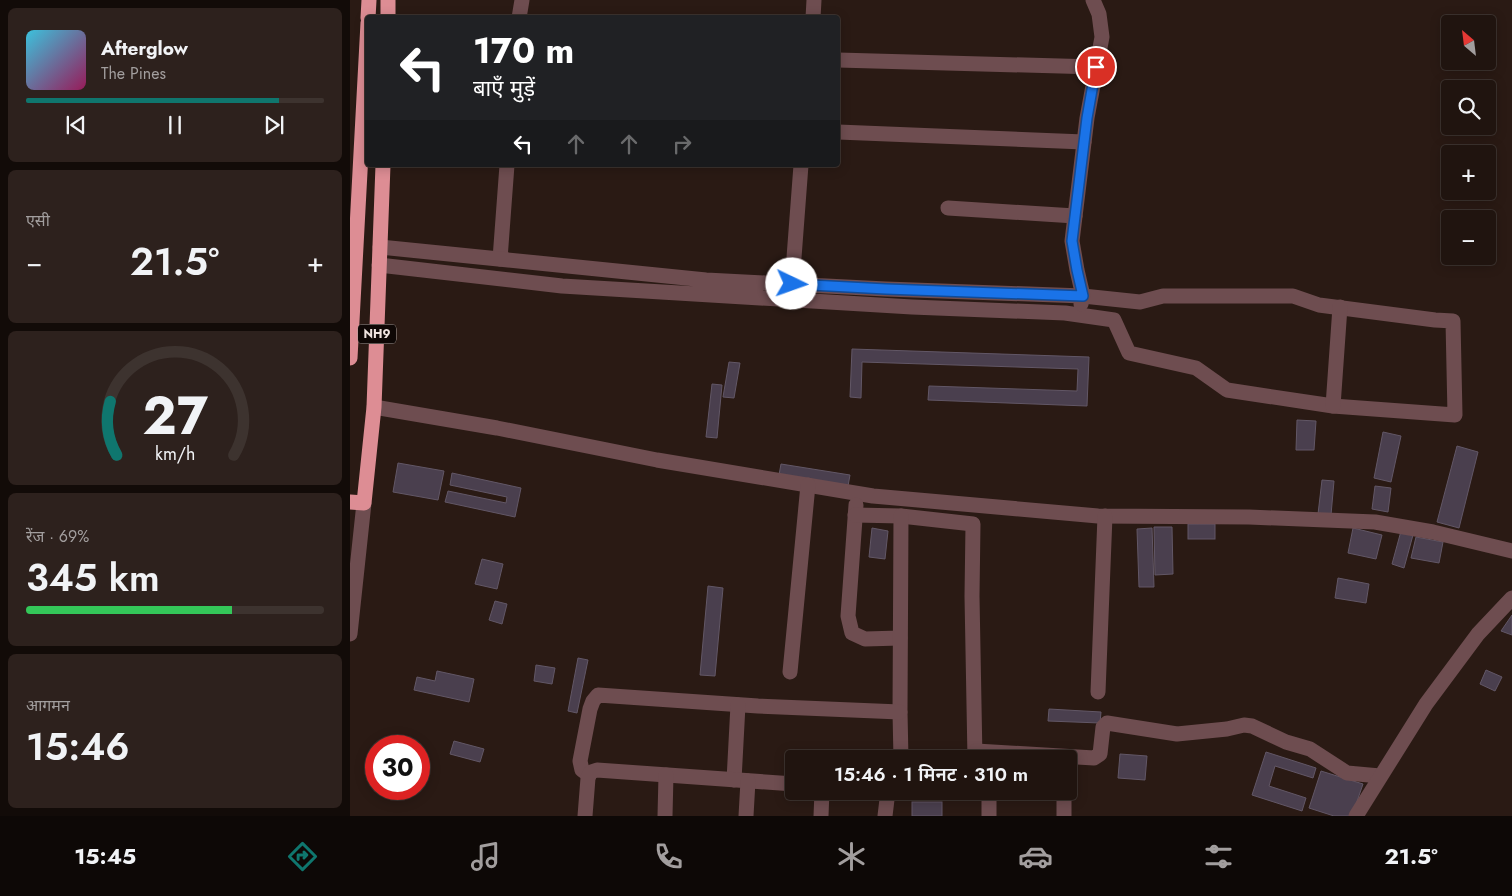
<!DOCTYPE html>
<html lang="hi">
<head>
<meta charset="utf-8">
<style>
	:root { --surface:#20140f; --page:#2d211d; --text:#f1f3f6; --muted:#a29e9e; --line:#3d332f; --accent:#0f766e }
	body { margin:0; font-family:Jost,"Noto Sans Devanagari",sans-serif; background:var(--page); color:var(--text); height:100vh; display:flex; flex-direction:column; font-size:19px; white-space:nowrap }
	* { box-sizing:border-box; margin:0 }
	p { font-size:16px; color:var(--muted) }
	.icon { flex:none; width:28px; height:28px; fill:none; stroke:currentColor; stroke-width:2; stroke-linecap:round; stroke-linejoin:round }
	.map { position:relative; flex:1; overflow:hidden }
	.sheet { display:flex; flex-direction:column; gap:8px; padding:8px; background:#120b08; width:350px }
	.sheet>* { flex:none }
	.hud { position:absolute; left:15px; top:15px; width:475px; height:152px; border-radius:5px; box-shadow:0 2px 12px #0003,0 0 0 1px var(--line); background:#202124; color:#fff; overflow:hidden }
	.needle { width:32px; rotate:332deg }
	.tools { position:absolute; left:1091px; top:15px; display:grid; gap:10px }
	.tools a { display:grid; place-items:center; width:55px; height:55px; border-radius:5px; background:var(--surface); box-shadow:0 2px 12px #0003,0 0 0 1px var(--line); font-size:25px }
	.speed { position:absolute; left:15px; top:735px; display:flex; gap:10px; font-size:25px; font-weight:700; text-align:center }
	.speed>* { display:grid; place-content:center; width:65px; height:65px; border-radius:50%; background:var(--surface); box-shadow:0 2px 12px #0003,0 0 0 1px var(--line); line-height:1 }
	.speed .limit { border:8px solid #d22; background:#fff; color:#111 }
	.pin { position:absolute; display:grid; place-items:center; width:42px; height:42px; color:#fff; margin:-21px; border:2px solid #fff; border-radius:50%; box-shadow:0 1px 5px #0007 }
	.me { position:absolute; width:55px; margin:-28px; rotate:93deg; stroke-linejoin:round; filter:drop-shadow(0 0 4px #0008) }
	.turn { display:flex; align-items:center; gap:18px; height:105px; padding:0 25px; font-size:22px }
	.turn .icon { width:65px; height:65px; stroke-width:2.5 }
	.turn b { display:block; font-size:35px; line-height:42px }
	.lanes { display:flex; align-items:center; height:48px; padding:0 25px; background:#0003; justify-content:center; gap:25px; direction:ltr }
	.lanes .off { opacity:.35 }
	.big { font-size:38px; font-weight:600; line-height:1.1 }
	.sheet .tile { flex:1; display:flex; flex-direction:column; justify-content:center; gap:8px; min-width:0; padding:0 18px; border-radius:8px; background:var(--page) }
	.sheet .dial { align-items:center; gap:0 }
	.dial svg { height:130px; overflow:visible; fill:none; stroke:var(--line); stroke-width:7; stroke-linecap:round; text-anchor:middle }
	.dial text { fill:var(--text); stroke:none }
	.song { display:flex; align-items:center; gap:15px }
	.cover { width:60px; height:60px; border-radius:8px; background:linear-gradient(135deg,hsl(190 70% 55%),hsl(330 70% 35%)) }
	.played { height:5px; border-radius:2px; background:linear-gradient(90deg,var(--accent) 85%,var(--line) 85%) }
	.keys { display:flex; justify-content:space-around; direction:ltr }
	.heat { display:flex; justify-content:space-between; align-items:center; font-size:28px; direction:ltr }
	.charge { height:8px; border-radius:4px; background:linear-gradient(90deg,#34c759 69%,var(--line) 0) }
	.trip { position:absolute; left:435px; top:750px; width:292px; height:50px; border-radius:5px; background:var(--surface); box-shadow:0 2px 12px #0003,0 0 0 1px var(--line); font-weight:600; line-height:50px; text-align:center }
	.tabs { display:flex; height:80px; justify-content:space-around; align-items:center; background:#0d0806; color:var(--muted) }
	.tabs .icon { width:35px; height:35px }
	.tabs .current { color:var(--accent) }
	.tabs b { font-size:22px; color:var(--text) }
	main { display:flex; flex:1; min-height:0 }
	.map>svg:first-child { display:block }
	.building { fill:#4a3f4e; stroke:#625766 }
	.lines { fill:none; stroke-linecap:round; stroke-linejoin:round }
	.minor { stroke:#6e4d50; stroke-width:15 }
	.highway { stroke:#dd8d94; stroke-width:15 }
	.route-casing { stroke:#114b97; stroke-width:12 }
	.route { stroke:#1a73e8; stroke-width:9 }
	.labels { text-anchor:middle; stroke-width:5; stroke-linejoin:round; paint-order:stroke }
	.shield { fill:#0e0705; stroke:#aca29e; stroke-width:1 }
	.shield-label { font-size:12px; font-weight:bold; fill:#f0e4e0 }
</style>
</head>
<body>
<main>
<section class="sheet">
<div class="tile">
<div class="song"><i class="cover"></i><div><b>Afterglow</b><p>The Pines</p></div></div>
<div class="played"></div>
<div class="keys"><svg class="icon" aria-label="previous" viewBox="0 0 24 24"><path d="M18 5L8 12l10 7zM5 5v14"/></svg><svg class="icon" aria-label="pause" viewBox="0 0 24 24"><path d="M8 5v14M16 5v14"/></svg><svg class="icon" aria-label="next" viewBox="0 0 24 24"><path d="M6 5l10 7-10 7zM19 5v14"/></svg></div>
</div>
<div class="tile"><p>एसी</p>
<div class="heat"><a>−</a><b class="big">21.5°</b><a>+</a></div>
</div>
<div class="tile dial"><svg viewBox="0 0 100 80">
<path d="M14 69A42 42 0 1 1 86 69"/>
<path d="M14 69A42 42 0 0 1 10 36" stroke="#0f766e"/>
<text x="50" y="56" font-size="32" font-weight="700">27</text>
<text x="50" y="72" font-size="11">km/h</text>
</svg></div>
<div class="tile"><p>रेंज · 69%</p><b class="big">345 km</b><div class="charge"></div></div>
<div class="tile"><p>आगमन</p><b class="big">15:46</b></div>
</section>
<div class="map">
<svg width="1162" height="816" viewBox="0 0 1162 816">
	<rect width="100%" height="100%" fill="#2a1a14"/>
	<g class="building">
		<path d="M502,349l237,8 -2,49 -159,-6 1,-14 148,5 1,-22 -216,-7 -1,36 -11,-1z"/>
		<path d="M379,362l11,1 -6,35 -11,-1z"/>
		<path d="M362,384l10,1 -5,53 -11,-1z"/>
		<path d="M947,420l19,1 -2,29h-18z"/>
		<path d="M1033,432l18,4 -10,46 -17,-4z"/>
		<path d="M1107,446l21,6 -19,76 -22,-6z"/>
		<path d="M48,463l46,8 -6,29 -45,-8z"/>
		<path d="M431,464l69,11 -2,11 -69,-11z"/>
		<path d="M102,473l69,15 -6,29 -70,-15 3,-11 58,12 1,-6 -57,-12z"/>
		<path d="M972,480l12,1 -3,34 -13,-1z"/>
		<path d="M1025,486l16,2 -3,24 -16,-3z"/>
		<rect x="838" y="524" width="27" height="15"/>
		<path d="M804,527h18l1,47 -18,1z"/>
		<path d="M522,528l16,3 -3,28 -16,-2z"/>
		<path d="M802,528l2,59h-15l-2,-58z"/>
		<path d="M1003,528l29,7 -6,24 -28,-6z"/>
		<path d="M1051,531l12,4 -9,33 -12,-4z"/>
		<path d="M1066,537l27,5 -4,21 -28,-5z"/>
		<path d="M132,559l21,5 -6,25 -22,-5z"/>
		<path d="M988,578l31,6 -3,19 -31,-5z"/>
		<path d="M358,586l15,2 -8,88 -15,-1z"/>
		<path d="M145,601l12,3 -5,20 -13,-4z"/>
		<path d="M1162,615v20l-11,-4z"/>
		<path d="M228,658l10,2 -11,53 -9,-2z"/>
		<path d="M186,665l19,3 -3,16 -18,-3z"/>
		<path d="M1136,670l16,7 -7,14 -15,-7z"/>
		<path d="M87,671l37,8 -5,23 -55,-12 3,-13 18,4z"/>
		<path d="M699,709l52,3 -1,11 -52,-2z"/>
		<path d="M104,741l30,8 -4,13 -30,-8z"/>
		<path d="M916,752l50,16 -3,10 -38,-12 -6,20 37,12 -4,13 -50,-16z"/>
		<path d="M770,754l27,2 -2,24 -27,-2z"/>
		<path d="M971,771l42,13 -11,32h-18l-25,-8z"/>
		<rect x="562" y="802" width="30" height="14"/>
	</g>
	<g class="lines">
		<g class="minor">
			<path d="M169,18l3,-18"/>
			<path d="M463,18l1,-18"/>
			<path d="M488,60l258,7"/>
			<path d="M488,132l246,10"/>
			<path d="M598,208l127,8"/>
			<path d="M150,259l7,-94"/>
			<path d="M29,265l183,21 350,21 153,6 49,7 15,33 67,15 31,22 106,16 122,9 -2,-94 -18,-1 -116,-15 -26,-9h-130l-23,6 -57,-6 -197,-7 -180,-9 -326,-33"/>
			<path d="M442,284l9,-119"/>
			<path d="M731,304l2,-8 -6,-26 -5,-29 15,-123 15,-81 -3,-23 -6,-14"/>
			<path d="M983,406l7,-99"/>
			<path d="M24,407l123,21 160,32 216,36 225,20 151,1 126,5 58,10 79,19"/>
			<path d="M506,505l-8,111 4,17 13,6 35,-1"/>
			<path d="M505,515l46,1 72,8 -1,72 3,163"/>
			<path d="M551,516l-1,196 1,47"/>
			<path d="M0,634l14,-131"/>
			<path d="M440,672l18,-187"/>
			<path d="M748,692l7,-176"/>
			<path d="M626,751l118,7 6,-4 3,-27 4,-4 70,11 50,-5 17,-4 8,1 34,16 24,7 37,24 33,3"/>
			<path d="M239,775l-7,-5 -2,-9 10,-52 3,-8 5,-6 160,11 142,6"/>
			<path d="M384,780l4,-75"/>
			<path d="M614,791l25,2"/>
			<path d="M639,791v25"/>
			<path d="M235,816l3,-38 3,-6 6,-2 197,14"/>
			<path d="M315,816l1,-41"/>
			<path d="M396,816l2,-35"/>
			<path d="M471,816l1,-25"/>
			<path d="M535,816l3,-25"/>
			<path d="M714,816v-25"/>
			<path d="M1006,816l70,-112 52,-70 34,-36"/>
		</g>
		<g class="highway">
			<path d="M18,18l1,-18"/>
			<path d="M38,18v-18"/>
			<path d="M0,358l18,-335"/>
			<path d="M0,502l14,1 10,-96 9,-242"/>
		</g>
	</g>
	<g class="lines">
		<g class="route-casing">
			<path id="route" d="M442,284l94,5 197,7 -6,-26 -5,-29 15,-123 9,-51"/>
		</g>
		<use href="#route" class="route"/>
	</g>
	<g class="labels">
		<rect class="shield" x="8" y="324.5" width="38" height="19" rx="4"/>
		<g class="shield-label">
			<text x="27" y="338">NH9</text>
		</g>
	</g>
</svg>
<div class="tools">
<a><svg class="needle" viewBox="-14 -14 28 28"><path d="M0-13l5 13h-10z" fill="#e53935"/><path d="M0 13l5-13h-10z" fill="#a29e9e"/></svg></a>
<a><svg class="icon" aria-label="search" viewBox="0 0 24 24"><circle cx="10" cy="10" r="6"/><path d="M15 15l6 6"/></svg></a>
<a>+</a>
<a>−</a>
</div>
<div class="speed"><div class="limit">30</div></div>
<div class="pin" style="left:746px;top:67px;background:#d93025"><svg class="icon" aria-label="arrive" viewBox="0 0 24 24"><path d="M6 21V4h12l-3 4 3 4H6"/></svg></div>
<svg class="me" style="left:442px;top:284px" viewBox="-20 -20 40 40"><circle r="19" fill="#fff"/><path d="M0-13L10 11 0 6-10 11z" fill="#1a73e8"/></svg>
<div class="trip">15:46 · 1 मिनट · 310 m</div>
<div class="hud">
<div class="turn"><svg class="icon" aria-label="left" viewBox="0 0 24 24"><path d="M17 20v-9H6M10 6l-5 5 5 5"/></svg><div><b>170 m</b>बाएँ मुड़ें</div></div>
<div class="lanes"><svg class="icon" aria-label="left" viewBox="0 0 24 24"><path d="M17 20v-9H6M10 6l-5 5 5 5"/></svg><svg class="icon off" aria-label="ahead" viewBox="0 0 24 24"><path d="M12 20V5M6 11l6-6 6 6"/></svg><svg class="icon off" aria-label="ahead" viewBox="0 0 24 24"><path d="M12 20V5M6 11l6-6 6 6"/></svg><svg class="icon off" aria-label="right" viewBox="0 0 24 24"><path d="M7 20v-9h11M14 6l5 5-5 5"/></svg></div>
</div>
</div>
</main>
<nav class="tabs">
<b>15:45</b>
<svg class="icon current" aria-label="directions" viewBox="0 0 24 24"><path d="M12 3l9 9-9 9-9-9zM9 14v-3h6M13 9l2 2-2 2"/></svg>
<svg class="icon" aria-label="music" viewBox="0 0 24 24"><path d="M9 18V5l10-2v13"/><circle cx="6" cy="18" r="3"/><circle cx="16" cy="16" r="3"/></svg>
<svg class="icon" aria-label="phone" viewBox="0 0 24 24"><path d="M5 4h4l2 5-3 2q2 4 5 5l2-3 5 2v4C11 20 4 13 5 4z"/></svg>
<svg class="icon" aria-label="climate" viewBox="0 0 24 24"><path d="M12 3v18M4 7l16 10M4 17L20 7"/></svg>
<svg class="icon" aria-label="car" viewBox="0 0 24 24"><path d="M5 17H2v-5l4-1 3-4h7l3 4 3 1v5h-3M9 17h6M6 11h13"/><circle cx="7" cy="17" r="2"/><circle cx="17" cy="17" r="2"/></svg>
<svg class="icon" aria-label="filters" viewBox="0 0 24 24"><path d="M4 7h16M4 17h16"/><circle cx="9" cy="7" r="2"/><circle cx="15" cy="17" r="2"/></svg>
<b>21.5°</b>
</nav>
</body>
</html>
